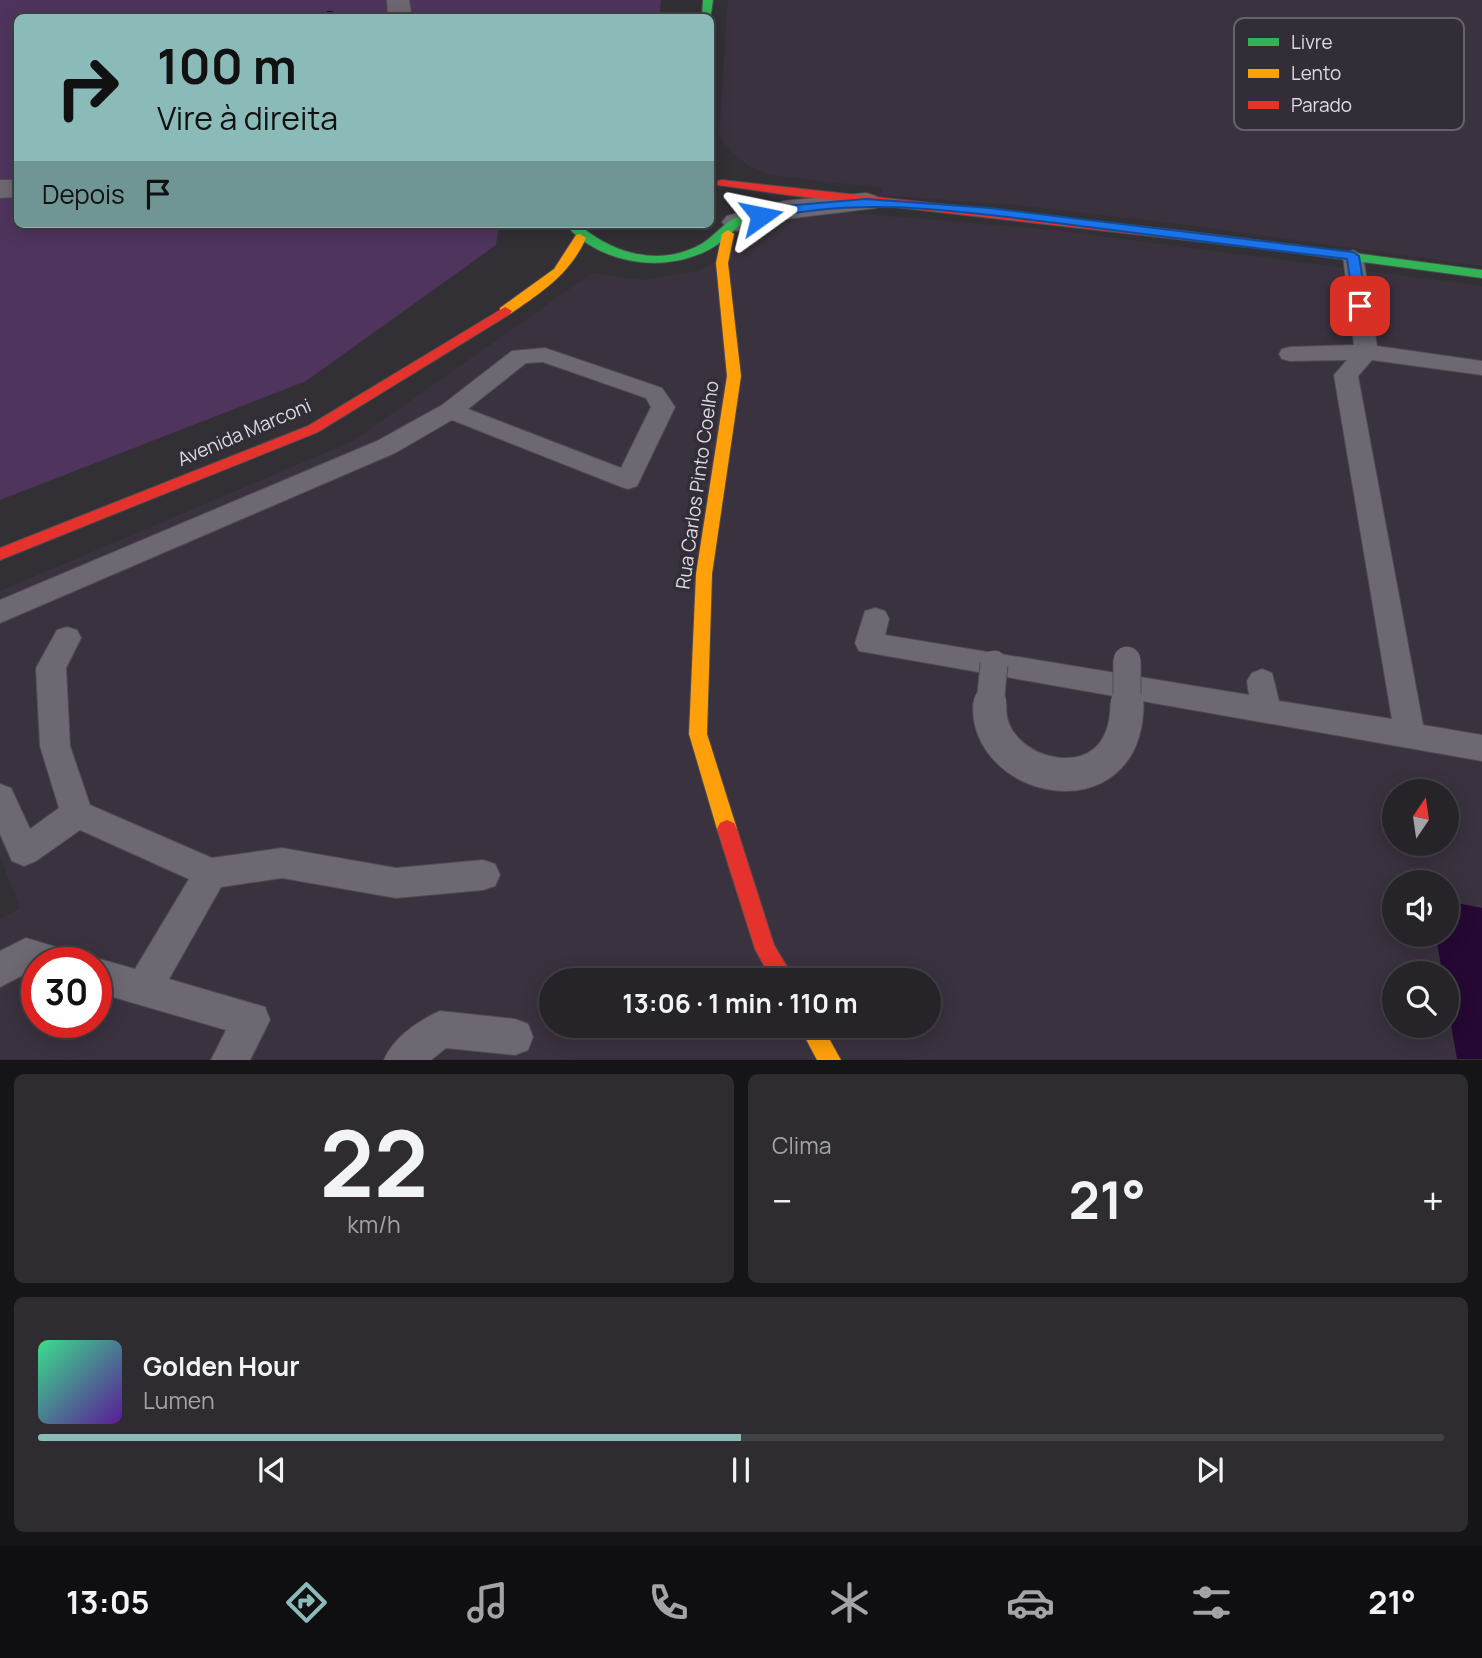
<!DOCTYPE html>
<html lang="pt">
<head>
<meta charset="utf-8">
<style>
	:root { --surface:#262428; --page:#2e2c30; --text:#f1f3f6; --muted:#a4a4a8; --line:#424145; --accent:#8bbbb9 }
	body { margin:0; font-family:Manrope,sans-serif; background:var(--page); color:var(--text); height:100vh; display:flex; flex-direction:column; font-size:26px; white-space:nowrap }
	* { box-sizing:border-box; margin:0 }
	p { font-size:23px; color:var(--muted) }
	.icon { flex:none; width:38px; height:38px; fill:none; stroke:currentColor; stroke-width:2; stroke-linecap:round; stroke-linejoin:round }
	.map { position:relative; height:1060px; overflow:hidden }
	.side { display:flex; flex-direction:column; gap:14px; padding:14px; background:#151416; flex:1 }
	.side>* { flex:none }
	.banner { position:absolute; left:14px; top:14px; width:700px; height:214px; border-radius:10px; box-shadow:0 4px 18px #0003,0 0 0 2px var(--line); background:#8bbbb9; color:#111; overflow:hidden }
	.needle { width:46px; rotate:13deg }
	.buttons { position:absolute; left:1382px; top:779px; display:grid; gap:14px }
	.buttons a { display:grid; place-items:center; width:77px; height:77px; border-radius:50%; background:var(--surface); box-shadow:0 4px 18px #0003,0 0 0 2px var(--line); font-size:35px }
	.speed { position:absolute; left:21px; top:947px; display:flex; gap:14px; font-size:35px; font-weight:700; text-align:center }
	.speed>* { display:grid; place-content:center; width:91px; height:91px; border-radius:50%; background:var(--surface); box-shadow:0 4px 18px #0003,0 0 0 2px var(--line); line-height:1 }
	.speed .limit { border:10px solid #d22; background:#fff; color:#111 }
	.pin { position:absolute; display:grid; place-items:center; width:60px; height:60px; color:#fff; margin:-30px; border-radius:14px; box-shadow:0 4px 10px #0006 }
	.me { position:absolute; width:77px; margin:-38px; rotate:78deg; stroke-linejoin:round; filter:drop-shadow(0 0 5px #0008) }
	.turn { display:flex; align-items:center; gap:24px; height:147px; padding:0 28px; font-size:32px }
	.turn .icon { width:91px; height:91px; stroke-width:2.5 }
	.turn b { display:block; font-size:49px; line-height:60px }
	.then { display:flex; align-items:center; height:66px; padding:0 28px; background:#0003; gap:14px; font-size:26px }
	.big { font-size:52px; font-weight:700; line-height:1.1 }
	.side .tile { flex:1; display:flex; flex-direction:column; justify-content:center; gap:10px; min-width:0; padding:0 24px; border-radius:10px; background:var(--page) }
	.side .dial { align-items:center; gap:0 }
	.dial b { font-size:91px; line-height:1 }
	.song { display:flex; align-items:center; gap:21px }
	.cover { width:84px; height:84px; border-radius:10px; background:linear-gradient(135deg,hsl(150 70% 55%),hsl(270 70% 35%)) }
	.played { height:7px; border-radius:4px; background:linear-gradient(90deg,var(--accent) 50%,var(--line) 50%) }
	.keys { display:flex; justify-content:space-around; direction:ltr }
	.heat { display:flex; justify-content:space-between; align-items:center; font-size:38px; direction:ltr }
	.side .tiles { flex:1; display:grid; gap:14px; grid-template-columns:1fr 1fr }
	.tile:last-child { grid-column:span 2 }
	.trip { position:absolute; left:539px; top:968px; width:402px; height:70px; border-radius:35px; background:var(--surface); box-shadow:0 4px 18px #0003,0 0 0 2px var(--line); font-weight:700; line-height:70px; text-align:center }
	.tab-bar { display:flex; height:112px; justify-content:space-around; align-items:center; background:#0f0e10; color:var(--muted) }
	.tab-bar .icon { width:49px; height:49px }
	.tab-bar .current { color:var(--accent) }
	.tab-bar b { font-size:32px; color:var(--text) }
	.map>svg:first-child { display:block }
	.built { fill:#3a323f; fill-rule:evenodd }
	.green { fill:#4f355e }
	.water { fill:#250834 }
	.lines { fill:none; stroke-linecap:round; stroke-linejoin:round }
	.stream { fill:#250834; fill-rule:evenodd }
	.lane-casing { stroke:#4e4c50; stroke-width:2 }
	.street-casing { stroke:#4e4c50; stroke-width:2 }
	.fast-casing { stroke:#4e4c50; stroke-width:2 }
	.slow-casing { stroke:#4e4c50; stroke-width:2 }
	.jam-casing { stroke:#4e4c50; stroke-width:2 }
	.lane { fill:#6e6872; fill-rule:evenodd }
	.street { fill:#6e6872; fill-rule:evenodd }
	.fast { fill:#30b455; fill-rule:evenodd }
	.slow { fill:#ff9f0a; fill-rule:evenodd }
	.jam { fill:#e5322d; fill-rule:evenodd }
	.lane-bridge-far1-casing { stroke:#4e4c50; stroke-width:29; stroke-linecap:butt }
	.lane-bridge-casing { stroke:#4e4c50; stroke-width:35; stroke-linecap:butt }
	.lane-bridge-far1 { stroke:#6e6872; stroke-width:27 }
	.lane-bridge { stroke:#6e6872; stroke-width:33 }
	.route { fill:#1a73e8; stroke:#114b97; stroke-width:2 }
	.labels { text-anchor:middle; stroke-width:7; stroke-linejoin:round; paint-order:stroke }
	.street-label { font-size:19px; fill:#dedae1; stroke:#332d38 }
	.key { fill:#332d38; stroke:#66616b; stroke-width:2 }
	.key-label { font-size:19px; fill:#dedae1 }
</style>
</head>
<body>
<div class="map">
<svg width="1482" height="1060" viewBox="0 0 1482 1060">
	<rect width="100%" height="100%" fill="#333035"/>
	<g class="built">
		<path d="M728,0h754v266l-302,-42 -163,-19 -137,-10 2,-7 -113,-13 -21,-9 -21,-19 -8,-12z"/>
		<path d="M842,212l212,18 428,56v773h-1482v-140l20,-11 -20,-51v-266l353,-150 239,-168 52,7 57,-10 44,-29 15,-15 19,-8zM1395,791h52v53h-52zM1395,882h52v52h-52zM37,962h59v60h-59zM1395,973h52v53h-52zM551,980h378v46h-378z"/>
	</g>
	<path class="green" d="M0,0h661l-2,18h-641v206h481l-3,21 -190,136 -306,119z"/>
	<path class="water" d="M1447,901l35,7v151h-25l-10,-57v-29h-5l-6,-38 11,-1z"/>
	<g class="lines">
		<path class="stream" d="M327,11h6l-1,7h-9z"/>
		<g class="lane-casing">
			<g id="lane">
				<path d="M1353,250l10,6 14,90 105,15v14l-110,-15 -14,16 65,349 59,10v26l-623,-110 -4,-8 10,-32 10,-3 10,3 4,8 -4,16 364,60 -2,-14 5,-8 10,-4 10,4 7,28 113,18 -58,-344 13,-15 -57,1 -8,-2 -3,-5 3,-5 8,-2 64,-2 -11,-89z"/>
				<path d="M545,348l117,40 13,19 -38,79 -9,3 -9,-3 -167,-66 -57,33 -395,170v-23l377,-159 65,-36 70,-54zM543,362l103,36 5,9 -30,61 -153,-59 58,-46z"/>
				<path d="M67,627l10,3 4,8 -15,30 4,78 20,59 122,53 70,-10 114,20 87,-8 12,4 5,11 -5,11 -12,4 -87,8 -114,-20 -61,9 -52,92 96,28 5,13 -20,40h-39l15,-30 -130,-38v-30h-11l11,-4 39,11 54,-90 -109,-49 -44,31 -12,5 -12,-5 -12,-27v-50l11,4 19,41 29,-21 -19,-62 -4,-78 21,-38z"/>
				<path d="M26,938l40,12 5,12h-34v12l-8,-2 -29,15v-36z"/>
				<path d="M440,1011l75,8 13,5 5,13 -5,13 -13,5 -69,-7 -15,12h-47c9,-22 35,-40 56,-49z"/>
			</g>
		</g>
		<g class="street-casing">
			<g id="street">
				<path d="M387,0h22l3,18h-24z"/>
				<path d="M0,180h18v17l-18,1z"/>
				<path d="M866,193l10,3 4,6 -4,6 -91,11 -48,12 -10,-3 -5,-6 5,-6 57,-15z"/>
			</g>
		</g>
		<g class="fast-casing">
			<g id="fast">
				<path d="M703,0h10l-3,20v-2h-8z"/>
				<path d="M737,217l6,4 -2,3c-12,11 -24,23 -39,29 -46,20 -104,9 -137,-29h13c35,30 83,44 125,19 11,-7 22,-21 34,-26z"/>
				<path d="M1248,239l234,31v8l-238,-32v-6z"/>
			</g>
		</g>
		<g class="slow-casing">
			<g id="slow">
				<path d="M728,230l6,4 -6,29 13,113 -29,198 -5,160 30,95 -3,6 -7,3 -7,-3 -3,-6 -28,-95 7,-160 31,-198 -11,-113 6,-29z"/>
				<path d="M580,234l6,4c-16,36 -44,54 -76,76h-10v-6l54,-39 22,-34z"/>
				<path d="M799,1026h23l19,34h-24z"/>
			</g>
		</g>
		<g class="jam-casing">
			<g id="jam">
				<path d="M722,180l460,51 66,8 6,4 -6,4 -460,-52 -70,-10v-4z"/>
				<path d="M505,307l7,4 -2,3 -192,118 -318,128v-12l308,-122z"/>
				<path d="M727,820l7,3 3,6 37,116 21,35h-23l-17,-31 -38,-120 3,-6z"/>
			</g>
		</g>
		<use href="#lane" class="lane"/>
		<use href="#street" class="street"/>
		<use href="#fast" class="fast"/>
		<use href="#slow" class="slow"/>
		<use href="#jam" class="jam"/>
		<g class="lane-bridge-far1-casing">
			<g id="lane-bridge-far1">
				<path d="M1127,660v45"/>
				<path d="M990,705l4,-41"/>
			</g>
		</g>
		<g class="lane-bridge-casing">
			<path id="lane-bridge" d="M990,703c-8,76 137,113 137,0"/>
		</g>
		<use href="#lane-bridge-far1" class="lane-bridge-far1"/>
		<use href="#lane-bridge" class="lane-bridge"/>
	</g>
	<path class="route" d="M866,199l124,9 363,44 6,4 8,50 -7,4 -6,-4 -7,-47c-92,-11 -183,-22 -275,-34 -102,-12 -210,-31 -311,-5l-6,-4 29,-10z"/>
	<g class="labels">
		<g class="street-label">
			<text transform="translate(244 432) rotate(-23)" y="7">Avenida Marconi</text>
			<text transform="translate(697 485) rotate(-82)" y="7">Rua Carlos Pinto Coelho</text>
		</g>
	</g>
	<rect x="1234" y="18" width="230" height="112" rx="10" class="key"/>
	<rect x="1248" y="38" width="31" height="8" fill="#30b455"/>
	<rect x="1248" y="69" width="31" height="9" fill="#ff9f0a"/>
	<rect x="1248" y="101" width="31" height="8" fill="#e5322d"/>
	<g class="key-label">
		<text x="1291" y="49">Livre</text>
		<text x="1291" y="80">Lento</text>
		<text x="1291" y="112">Parado</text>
	</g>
</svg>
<div class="buttons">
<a><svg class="needle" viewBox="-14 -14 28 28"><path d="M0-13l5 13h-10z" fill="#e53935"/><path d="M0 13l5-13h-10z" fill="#a4a4a8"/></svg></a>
<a><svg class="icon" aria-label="sound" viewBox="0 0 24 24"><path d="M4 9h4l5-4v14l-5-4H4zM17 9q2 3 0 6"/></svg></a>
<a><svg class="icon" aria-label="search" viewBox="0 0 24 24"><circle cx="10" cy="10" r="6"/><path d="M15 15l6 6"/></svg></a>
</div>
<div class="speed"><div class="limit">30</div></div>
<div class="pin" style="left:1360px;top:306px;background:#d93025"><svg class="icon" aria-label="arrive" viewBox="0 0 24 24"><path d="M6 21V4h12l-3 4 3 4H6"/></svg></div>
<svg class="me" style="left:761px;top:216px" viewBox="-20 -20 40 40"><path d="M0-17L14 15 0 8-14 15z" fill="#1a73e8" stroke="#fff" stroke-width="4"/></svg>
<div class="trip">13:06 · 1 min · 110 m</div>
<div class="banner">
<div class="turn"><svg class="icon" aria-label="right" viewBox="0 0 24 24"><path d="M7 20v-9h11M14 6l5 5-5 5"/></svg><div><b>100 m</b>Vire à direita</div></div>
<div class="then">Depois<svg class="icon" aria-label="arrive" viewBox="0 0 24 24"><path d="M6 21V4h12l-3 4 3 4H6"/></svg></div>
</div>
</div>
<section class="side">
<div class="tiles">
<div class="tile dial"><b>22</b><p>km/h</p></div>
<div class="tile"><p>Clima</p>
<div class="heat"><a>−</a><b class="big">21°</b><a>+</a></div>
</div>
<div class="tile">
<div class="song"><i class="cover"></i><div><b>Golden Hour</b><p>Lumen</p></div></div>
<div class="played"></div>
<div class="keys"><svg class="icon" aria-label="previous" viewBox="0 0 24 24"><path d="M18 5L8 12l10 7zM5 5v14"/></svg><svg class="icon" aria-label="pause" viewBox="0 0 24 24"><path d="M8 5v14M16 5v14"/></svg><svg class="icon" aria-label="next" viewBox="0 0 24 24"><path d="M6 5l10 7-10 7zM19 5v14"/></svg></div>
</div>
</div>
</section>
<nav class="tab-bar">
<b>13:05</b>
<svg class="icon current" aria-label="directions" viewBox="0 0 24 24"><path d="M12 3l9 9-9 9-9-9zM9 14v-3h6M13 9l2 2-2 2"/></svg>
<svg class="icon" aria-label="music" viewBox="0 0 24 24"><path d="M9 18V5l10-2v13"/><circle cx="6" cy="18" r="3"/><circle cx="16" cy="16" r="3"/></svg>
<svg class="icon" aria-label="phone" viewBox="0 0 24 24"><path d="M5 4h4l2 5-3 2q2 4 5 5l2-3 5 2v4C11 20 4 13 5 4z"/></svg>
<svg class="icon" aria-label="climate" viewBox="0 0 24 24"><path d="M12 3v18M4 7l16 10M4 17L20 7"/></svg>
<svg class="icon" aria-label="car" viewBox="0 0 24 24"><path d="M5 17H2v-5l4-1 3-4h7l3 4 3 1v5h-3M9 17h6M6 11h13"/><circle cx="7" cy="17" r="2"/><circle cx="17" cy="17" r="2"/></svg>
<svg class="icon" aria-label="filters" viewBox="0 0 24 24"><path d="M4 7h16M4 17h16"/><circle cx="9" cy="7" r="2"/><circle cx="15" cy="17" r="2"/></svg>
<b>21°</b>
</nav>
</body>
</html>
